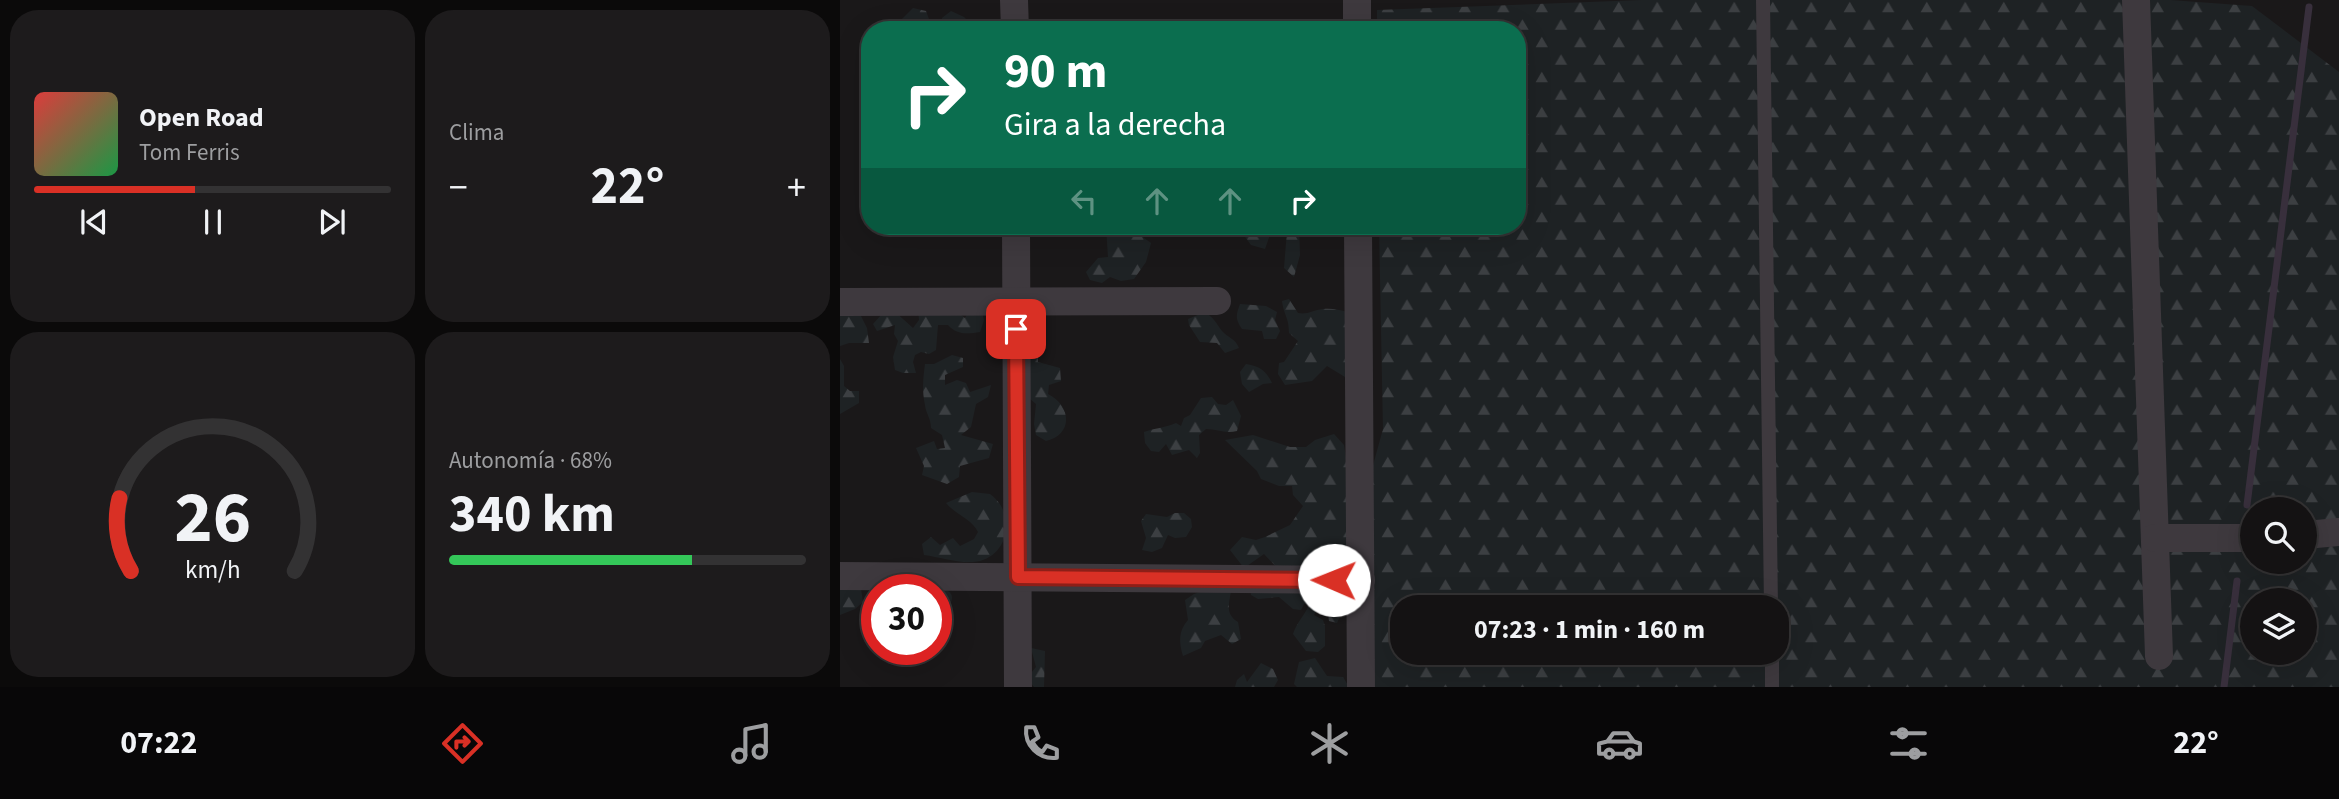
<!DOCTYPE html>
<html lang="es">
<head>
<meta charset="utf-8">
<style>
	:root { --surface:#141213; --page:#1d1b1c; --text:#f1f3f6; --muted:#9d9ea0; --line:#333233; --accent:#d93025 }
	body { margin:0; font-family:"Source Sans 3",sans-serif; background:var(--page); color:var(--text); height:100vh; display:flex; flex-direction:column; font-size:26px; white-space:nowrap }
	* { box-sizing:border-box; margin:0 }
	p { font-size:23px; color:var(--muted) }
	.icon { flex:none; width:38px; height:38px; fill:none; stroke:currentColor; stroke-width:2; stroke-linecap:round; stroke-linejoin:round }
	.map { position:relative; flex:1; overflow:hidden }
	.details { display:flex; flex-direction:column; gap:10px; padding:10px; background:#0b0a0a; width:840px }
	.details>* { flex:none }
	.guide { position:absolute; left:21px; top:21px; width:665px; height:214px; border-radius:28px; box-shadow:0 7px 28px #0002,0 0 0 2px var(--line); background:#0b6e4f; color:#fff; overflow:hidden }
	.tools { position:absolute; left:1400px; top:497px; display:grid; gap:14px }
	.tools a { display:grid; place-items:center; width:77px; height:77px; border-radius:50%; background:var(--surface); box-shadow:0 7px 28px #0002,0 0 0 2px var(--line); font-size:35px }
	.speed { position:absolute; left:21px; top:574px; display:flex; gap:14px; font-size:35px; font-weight:700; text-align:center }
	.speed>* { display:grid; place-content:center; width:91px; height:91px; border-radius:50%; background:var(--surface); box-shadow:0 7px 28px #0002,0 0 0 2px var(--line); line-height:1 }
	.speed .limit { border:10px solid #d22; background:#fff; color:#111 }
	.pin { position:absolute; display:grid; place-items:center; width:60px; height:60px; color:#fff; margin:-30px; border-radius:14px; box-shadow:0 4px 10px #0006 }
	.me { position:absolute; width:77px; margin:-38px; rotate:271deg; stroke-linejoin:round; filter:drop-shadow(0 0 5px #0008) }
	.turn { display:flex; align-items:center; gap:24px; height:147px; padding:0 28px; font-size:32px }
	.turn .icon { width:91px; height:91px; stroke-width:2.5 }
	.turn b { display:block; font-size:49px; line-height:60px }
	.lanes { display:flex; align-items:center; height:66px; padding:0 28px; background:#0003; justify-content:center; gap:35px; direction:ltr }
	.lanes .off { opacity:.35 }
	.big { font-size:52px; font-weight:700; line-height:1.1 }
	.details .tile { flex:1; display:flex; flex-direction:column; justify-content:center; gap:10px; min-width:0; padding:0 24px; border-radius:28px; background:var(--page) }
	.details .dial { align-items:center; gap:0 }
	.dial svg { height:182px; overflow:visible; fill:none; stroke:var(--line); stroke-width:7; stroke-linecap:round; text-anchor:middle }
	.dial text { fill:var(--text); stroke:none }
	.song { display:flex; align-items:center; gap:21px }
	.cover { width:84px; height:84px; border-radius:10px; background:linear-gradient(135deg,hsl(0 70% 55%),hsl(140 70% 35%)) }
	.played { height:7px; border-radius:4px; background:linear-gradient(90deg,var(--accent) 45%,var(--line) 45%) }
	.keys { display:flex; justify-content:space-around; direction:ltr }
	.heat { display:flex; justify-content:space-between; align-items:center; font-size:38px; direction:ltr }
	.charge { height:10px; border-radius:5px; background:linear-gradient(90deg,#34c759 68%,var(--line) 0) }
	.details .tiles { flex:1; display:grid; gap:10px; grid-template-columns:repeat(2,1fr) }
	.trip { position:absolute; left:550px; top:595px; width:399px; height:70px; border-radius:28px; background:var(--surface); box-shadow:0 7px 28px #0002,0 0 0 2px var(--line); font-weight:700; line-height:70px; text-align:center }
	.tab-bar { display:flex; height:112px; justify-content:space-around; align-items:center; background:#080708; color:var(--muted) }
	.tab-bar .icon { width:49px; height:49px }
	.tab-bar .current { color:var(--accent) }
	.tab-bar b { font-size:32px; color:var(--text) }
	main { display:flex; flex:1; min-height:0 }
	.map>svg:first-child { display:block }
	.forest { fill:url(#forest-firs); fill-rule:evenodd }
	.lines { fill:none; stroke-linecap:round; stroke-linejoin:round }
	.stream { stroke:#382f3c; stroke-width:7 }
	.lane { stroke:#3e393e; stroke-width:14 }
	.street { stroke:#3e393e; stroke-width:28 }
	.route-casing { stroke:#8d1f18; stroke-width:18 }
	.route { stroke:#d93025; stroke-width:12 }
</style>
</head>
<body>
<main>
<section class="details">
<div class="tiles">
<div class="tile">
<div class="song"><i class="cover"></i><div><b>Open Road</b><p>Tom Ferris</p></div></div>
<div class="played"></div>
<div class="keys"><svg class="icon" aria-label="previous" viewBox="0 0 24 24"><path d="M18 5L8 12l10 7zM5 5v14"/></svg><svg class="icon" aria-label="pause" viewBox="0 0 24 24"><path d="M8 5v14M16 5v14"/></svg><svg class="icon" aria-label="next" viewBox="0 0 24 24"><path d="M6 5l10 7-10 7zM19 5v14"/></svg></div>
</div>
<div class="tile"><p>Clima</p>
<div class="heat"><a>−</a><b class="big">22°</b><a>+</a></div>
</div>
<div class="tile dial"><svg viewBox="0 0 100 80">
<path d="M14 69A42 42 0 1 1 86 69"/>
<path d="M14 69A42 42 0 0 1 9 37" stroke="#d93025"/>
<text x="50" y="56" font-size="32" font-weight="700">26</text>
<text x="50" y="72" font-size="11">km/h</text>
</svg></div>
<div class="tile"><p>Autonomía · 68%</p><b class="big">340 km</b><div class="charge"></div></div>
</div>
</section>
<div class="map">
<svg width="1499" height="687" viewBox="0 0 1499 687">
	<defs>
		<pattern id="forest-firs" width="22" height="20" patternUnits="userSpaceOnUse" patternTransform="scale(1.75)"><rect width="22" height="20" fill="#1e2224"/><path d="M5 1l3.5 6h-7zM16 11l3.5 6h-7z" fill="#3c3f42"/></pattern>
	</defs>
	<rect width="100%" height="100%" fill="#1a1819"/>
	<g class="forest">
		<path d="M802,0h528l82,6 87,66v615h-964l-14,-72v-106l22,-80 -4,-203h138v-196h-140v-20zM1412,509h53v53h-53zM1412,600h53v53h-53zM562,607h374v46h-374z"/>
		<path d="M73,8l13,3 7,19h-37l2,-7z"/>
		<path d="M111,11l13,6 12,13h-34v-12z"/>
		<path d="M266,226h30l4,9 11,8 -5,19 -12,17 -13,2 -11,-4 -8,6 -12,-3 -4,-8 12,-14 10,-1z"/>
		<path d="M397,226h62l1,29 -6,22 -10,-9 3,-37 -14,-5 -8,23 -14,-4z"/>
		<path d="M449,299l9,14c10,2 15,-3 25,-4 9,-1 16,1 25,3v59l-3,6 -18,-11 -15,15 -27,4 -7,-11 1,-11 5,-1 14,-21 -9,-8c0,-16 -5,-17 -7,-32z"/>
		<path d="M400,304l26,2 11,6 -2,8 5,11 -4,8h-12l-2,-8 -20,-2c-7,-10 -6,-14 -2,-25z"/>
		<path d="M78,308l37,2 10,8 5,-9 11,-1 3,12 -4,12c-13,2 -23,3 -32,-7h-10l-2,25 -7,4 -8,-2 -6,3 -2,7 3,11h-13l-8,-3 -2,-13 5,-16 -4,-7 1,-9 -18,6 -4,-7 9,-10 11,-4 20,18 6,-8z"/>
		<path d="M0,310l21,6 6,12 2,15h-20l-9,3z"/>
		<path d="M365,312c9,6 11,11 17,19 6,7 13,7 17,17l-14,5 -8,-10 -17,-1 -11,-17 -1,-6z"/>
		<path d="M195,319c14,22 3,22 3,43l22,6 1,13 -12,4 -1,9c24,12 25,41 -2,47l-10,-6 -2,-11 2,-20 -7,-6 -2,-77z"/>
		<path d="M112,355l11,3v9l-18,8v10l12,-5 9,3 4,9 21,-7 -3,12 -12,7 -5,23 -10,8 32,9 -4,14 -29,8 -1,11 -12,7 -25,-9 2,-9 -8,-18 18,-7 3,8 8,-1 -3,-13 -11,-7c0,-10 -5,-14 -6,-23 -3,-14 -2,-26 0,-41h9z"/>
		<path d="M0,359l4,7v20l6,5h9v12l-19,11z"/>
		<path d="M406,364c14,2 20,7 26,19l-9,1 -14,8 -7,-8 -2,-12z"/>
		<path d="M372,397l6,7 8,1 7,-5 8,16 -4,15c-12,3 -19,-2 -31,-2l-7,6 1,18 -3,5 -8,-8 -17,5 -6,-11 -7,8 -8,-1 -6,-8 -1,-11c11,-4 20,-4 32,-9l5,3 3,-8 6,-3 11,-17z"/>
		<path d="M494,434l10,11 3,18 6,104 -12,6 -19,-11 -16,7 -25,3 -17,-18 -20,14 -14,-18 12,-13 14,3 9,-3 25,-12 13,-19 -10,-11 -1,-9h-13l-18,-7 -4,-8 -32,-31 28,-5 37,12h16l9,-7z"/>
		<path d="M132,492l18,2c4,3 9,8 11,12 14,24 -1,55 -28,56 -17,1 -33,-5 -49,-7l-2,-11 9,-7 9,8 13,-7 7,8 14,-7 4,-7c-5,-12 -23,-18 -32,-29z"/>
		<path d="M335,513h9l7,6 1,8 -6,10 -11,1 -7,-3 -6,13 -10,4 -10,-2 4,-12 -5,-17 5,-7 21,3z"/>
		<path d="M0,585l21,4 2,13 -8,7 -15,6z"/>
		<path d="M383,585l8,6c-2,13 -6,23 7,31l3,17 -9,5 -11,-9 -16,6 -4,7 -18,8c-4,-13 -5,-25 5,-36l-3,-20 9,-6z"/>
		<path d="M410,588l91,3v6l-5,3 -2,5 7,9 -4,9 -8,-2 -2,-13 -10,2 -3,5 9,5 2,6v20l-7,6 -12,-1 -13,-17c4,-12 12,-19 17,-31l-6,1 -3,6 -8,-1 -14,-12 -21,2 -7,-4z"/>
		<circle cx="104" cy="598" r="8"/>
		<path d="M191,648l14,3 -1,36h-10l-4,-5 1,-9 5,-6z"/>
		<path d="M475,658l12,18 16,1 6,10h-52l-3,-3 5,-22z"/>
		<path d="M421,663l12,6 5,11 -4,7h-39l2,-7 7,-6 3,8z"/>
	</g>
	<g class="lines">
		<g class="stream">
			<path d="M1407,505l62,-498"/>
			<path d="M1384,687l13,-106"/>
		</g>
		<g class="lane">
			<path d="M923,0l8,607"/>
			<path d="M932,653v34"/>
		</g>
		<g class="street">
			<path d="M174,0l1,30"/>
			<path d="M517,0v30"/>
			<path d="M1296,0l23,656"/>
			<path d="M176,226l2,461"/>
			<path d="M518,226l3,461"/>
			<path d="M0,302l377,-1"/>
			<path d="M1465,535l34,-3"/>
			<path d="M1315,538h97"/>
			<path d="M0,576l521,4"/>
		</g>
	</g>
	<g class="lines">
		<g class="route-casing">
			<path id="route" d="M176,329l2,248 316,3"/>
		</g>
		<use href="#route" class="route"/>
	</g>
</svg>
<div class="tools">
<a><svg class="icon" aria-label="search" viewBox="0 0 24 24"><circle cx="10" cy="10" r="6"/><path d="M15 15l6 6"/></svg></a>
<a><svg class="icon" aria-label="layers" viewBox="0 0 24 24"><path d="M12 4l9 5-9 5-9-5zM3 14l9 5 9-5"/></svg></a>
</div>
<div class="speed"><div class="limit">30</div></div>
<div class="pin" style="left:176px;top:329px;background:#d93025"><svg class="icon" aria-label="arrive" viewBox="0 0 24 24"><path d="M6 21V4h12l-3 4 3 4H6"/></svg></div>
<svg class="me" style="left:494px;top:580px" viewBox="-20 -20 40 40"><circle r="19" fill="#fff"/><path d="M0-13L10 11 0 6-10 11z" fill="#d93025"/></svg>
<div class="trip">07:23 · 1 min · 160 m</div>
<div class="guide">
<div class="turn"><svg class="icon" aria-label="right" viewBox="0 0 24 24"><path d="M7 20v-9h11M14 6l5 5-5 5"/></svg><div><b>90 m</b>Gira a la derecha</div></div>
<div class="lanes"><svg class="icon off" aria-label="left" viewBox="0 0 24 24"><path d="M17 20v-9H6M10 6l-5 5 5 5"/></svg><svg class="icon off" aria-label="ahead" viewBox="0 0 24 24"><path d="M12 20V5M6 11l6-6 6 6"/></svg><svg class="icon off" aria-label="ahead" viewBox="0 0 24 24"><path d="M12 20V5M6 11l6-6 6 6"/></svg><svg class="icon" aria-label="right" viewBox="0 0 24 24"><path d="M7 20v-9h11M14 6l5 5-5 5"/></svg></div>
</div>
</div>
</main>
<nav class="tab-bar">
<b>07:22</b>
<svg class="icon current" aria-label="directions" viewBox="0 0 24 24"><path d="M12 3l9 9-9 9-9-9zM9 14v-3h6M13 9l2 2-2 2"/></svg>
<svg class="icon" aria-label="music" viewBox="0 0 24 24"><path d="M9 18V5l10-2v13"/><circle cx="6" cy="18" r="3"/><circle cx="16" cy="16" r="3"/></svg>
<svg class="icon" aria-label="phone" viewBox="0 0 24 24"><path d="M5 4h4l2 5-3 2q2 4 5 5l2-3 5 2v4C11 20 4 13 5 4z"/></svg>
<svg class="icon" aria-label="climate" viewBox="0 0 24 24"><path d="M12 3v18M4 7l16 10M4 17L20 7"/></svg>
<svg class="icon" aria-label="car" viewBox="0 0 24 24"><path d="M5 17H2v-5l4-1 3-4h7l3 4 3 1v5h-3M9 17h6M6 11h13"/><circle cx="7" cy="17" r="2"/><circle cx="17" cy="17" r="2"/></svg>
<svg class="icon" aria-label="filters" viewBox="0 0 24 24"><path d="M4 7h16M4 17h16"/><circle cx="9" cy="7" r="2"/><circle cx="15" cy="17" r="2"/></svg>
<b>22°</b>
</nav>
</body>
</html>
